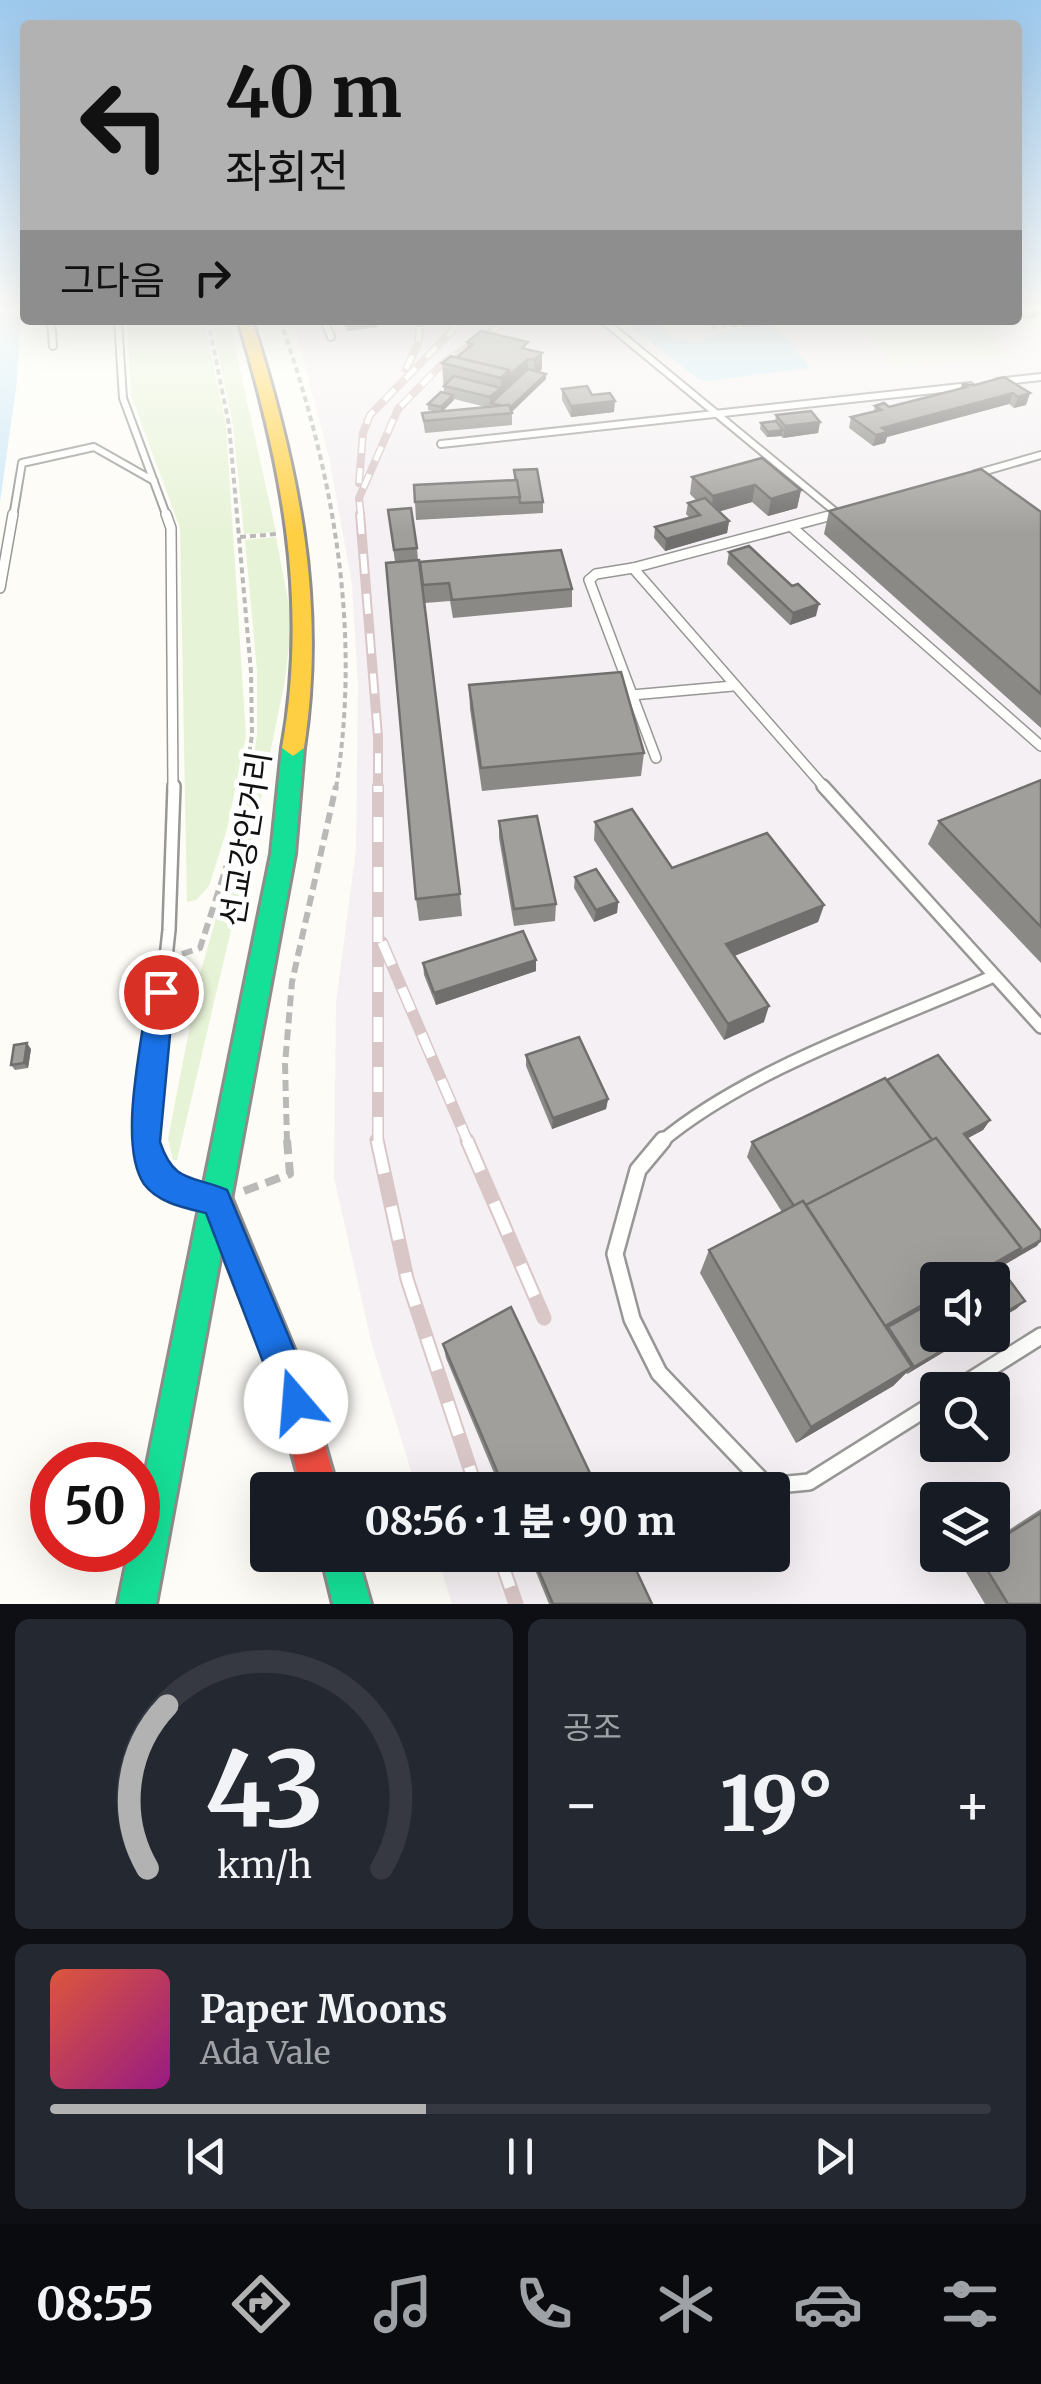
<!DOCTYPE html>
<html lang="ko">
<head>
<meta charset="utf-8">
<style>
	:root { --surface:#171b24; --page:#242831; --text:#f1f3f6; --muted:#9ea1a6; --line:#363941; --accent:#b2b2b3 }
	body { margin:0; font-family:Merriweather,"Noto Sans KR",serif; background:var(--page); color:var(--text); height:100vh; display:flex; flex-direction:column; font-size:38px; white-space:nowrap }
	* { box-sizing:border-box; margin:0 }
	p { font-size:32px; color:var(--muted) }
	.icon { flex:none; width:55px; height:55px; fill:none; stroke:currentColor; stroke-width:2; stroke-linecap:round; stroke-linejoin:round }
	.map { position:relative; height:1604px; overflow:hidden }
	.drawer { display:flex; flex-direction:column; gap:15px; padding:15px; background:#0d0f14; flex:1 }
	.drawer>* { flex:none }
	.banner { position:absolute; left:20px; top:20px; width:1002px; height:305px; border-radius:10px; box-shadow:0 10px 40px #0002; background:#b2b2b3; color:#111; overflow:hidden }
	.buttons { position:absolute; left:920px; top:1262px; display:grid; gap:20px }
	.buttons a { display:grid; place-items:center; width:90px; height:90px; border-radius:10px; background:var(--surface); box-shadow:0 10px 40px #0002; font-size:50px }
	.speed { position:absolute; left:30px; top:1442px; display:flex; gap:20px; font-size:50px; font-weight:700; text-align:center }
	.speed>* { display:grid; place-content:center; width:130px; height:130px; border-radius:50%; background:var(--surface); box-shadow:0 10px 40px #0002; line-height:1 }
	.speed .limit { border:15px solid #d22; background:#fff; color:#111 }
	.pin { position:absolute; display:grid; place-items:center; width:85px; height:85px; color:#fff; margin:-42px; border:5px solid #fff; border-radius:50%; box-shadow:0 2px 10px #0007 }
	.me { position:absolute; width:110px; margin:-55px; rotate:342deg; stroke-linejoin:round; filter:drop-shadow(0 0 8px #0008) }
	.turn { display:flex; align-items:center; gap:35px; height:210px; padding:0 40px; font-size:45px }
	.turn .icon { width:130px; height:130px; stroke-width:2.5 }
	.turn b { display:block; font-size:70px; line-height:85px }
	.then { display:flex; align-items:center; height:95px; padding:0 40px; background:#0003; gap:20px; font-size:38px }
	.big { font-size:75px; font-weight:800; line-height:1.1 }
	.drawer .widget { flex:1; display:flex; flex-direction:column; justify-content:center; gap:15px; min-width:0; padding:0 35px; border-radius:15px; background:var(--page) }
	.drawer .dial { align-items:center; gap:0 }
	.dial svg { height:260px; overflow:visible; fill:none; stroke:var(--line); stroke-width:7; stroke-linecap:round; text-anchor:middle }
	.dial text { fill:var(--text); stroke:none }
	.song { display:flex; align-items:center; gap:30px }
	.cover { width:120px; height:120px; border-radius:15px; background:linear-gradient(135deg,hsl(10 70% 55%),hsl(310 70% 35%)) }
	.played { height:10px; border-radius:5px; background:linear-gradient(90deg,var(--accent) 40%,var(--line) 40%) }
	.keys { display:flex; justify-content:space-around; direction:ltr }
	.heat { display:flex; justify-content:space-between; align-items:center; font-size:55px; direction:ltr }
	.drawer .tiles { flex:1; display:grid; gap:15px; grid-template-columns:1fr 1fr }
	.widget:last-child { grid-column:span 2 }
	.trip { position:absolute; left:250px; top:1472px; width:540px; height:100px; border-radius:10px; background:var(--surface); box-shadow:0 10px 40px #0002; font-weight:800; line-height:100px; text-align:center }
	.dock { display:flex; height:160px; justify-content:space-around; align-items:center; background:#090b0e; color:var(--muted) }
	.dock .icon { width:70px; height:70px }
	.dock .on { color:var(--accent) }
	.dock b { font-size:45px; color:var(--text) }
	.map>svg:first-child { display:block }
	.industrial { fill:#f5f0f3; fill-rule:evenodd }
	.green { fill:#e7f3d7 }
	.pitch { fill:#f0f6e1 }
	.water { fill:#cde8f7 }
	.lines { fill:none; stroke-linecap:round; stroke-linejoin:round }
	.lane-far3-casing { stroke:#979795; stroke-width:10 }
	.lane-far2-casing { stroke:#979795; stroke-width:12 }
	.lane-far1-casing { stroke:#979795; stroke-width:16 }
	.lane-casing { stroke:#979795; stroke-width:20 }
	.fast-casing { stroke:#8e8d8b; stroke-width:6 }
	.slow-casing { stroke:#8e8d8b; stroke-width:6 }
	.jam-casing { stroke:#8e8d8b; stroke-width:6 }
	.path-far2 { stroke:#b9b9b8; stroke-width:4; stroke-dasharray:6 4; stroke-linecap:butt }
	.path-far1 { stroke:#b9b9b8; stroke-width:6; stroke-dasharray:11 6; stroke-linecap:butt }
	.path { stroke:#b9b9b8; stroke-width:8; stroke-dasharray:15 8; stroke-linecap:butt }
	.lane-far3 { stroke:#fffffe; stroke-width:6 }
	.lane-far2 { stroke:#fffffe; stroke-width:9 }
	.lane-far1 { stroke:#fffffe; stroke-width:11 }
	.lane { stroke:#fffffe; stroke-width:15 }
	.fast { fill:#16e098; fill-rule:evenodd }
	.slow { fill:#ffcf43; fill-rule:evenodd }
	.jam { fill:#f24e42; fill-rule:evenodd }
	.rail-far3-casing { stroke:#d9c6c7; stroke-width:8 }
	.rail-far2-casing { stroke:#d9c6c7; stroke-width:10 }
	.rail-far1-casing { stroke:#d9c6c7; stroke-width:12 }
	.rail-casing { stroke:#d9c6c7; stroke-width:15 }
	.rail-far3 { stroke:#fff; stroke-width:5; stroke-dasharray:15; stroke-linecap:butt }
	.rail-far2 { stroke:#fff; stroke-width:6; stroke-dasharray:20; stroke-linecap:butt }
	.rail-far1 { stroke:#fff; stroke-width:9; stroke-dasharray:25; stroke-linecap:butt }
	.rail { stroke:#fff; stroke-width:11; stroke-dasharray:34; stroke-linecap:butt }
	.wall { fill:#8a8986; fill-rule:evenodd }
	.shaded-wall { fill:#716f6d }
	.building { fill:#a19f9c; stroke:#716f6d; stroke-width:2.5 }
	.route { fill:#1a73e8; stroke:#114b97; stroke-width:2.5 }
	.labels { text-anchor:middle; stroke-width:10; stroke-linejoin:round; paint-order:stroke }
	.street-label { font-size:32px; fill:#111; stroke:#fff }
</style>
</head>
<body>
<div class="map">
<svg width="1041" height="1604" viewBox="0 0 1041 1604">
	<rect width="100%" height="100%" fill="#fdfcf7"/>
	<path class="industrial" d="M1018,308h23v1296h-589l-15,-49h335v-65h-355l-45,-145 -38,-167 2,-175 20,-154 2,-164 -6,-101 -23,-127 -36,-137h725zM938,1280h54v55h-54zM938,1390h54v55h-54zM938,1500h54v55h-54z"/>
	<g class="green">
		<path d="M127,320h77l22,105 20,311 -19,93 -18,57 -13,14 -9,2 -7,-374 -49,-133z"/>
		<path d="M211,320h18l47,212 -32,2 -11,-109z"/>
		<path d="M276,537l16,84 -7,59 -30,148 -78,332h-4l-5,-21 32,-165 41,-143 16,-96v-64l-12,-131z"/>
	</g>
	<path class="pitch" d="M856,320h117l37,36 -115,10z"/>
	<g class="water">
		<path d="M0,308h21l-4,73 -17,121z"/>
		<path d="M623,320h29l21,18 25,5 11,-7 31,-7 7,-9c34,0 43,24 63,48l-103,13 -9,-2z"/>
	</g>
	<g class="lines">
		<g class="lane-far3-casing">
			<g id="lane-far3">
				<path d="M51,320l2,26"/>
				<path d="M118,320l5,78 44,119"/>
				<path d="M324,320l7,17"/>
				<path d="M603,320l235,194"/>
				<path d="M997,382l44,-5"/>
				<path d="M441,444l529,-58"/>
				<path d="M975,474l66,-19"/>
				<path d="M13,517l9,-54 72,-16 60,34"/>
				<path d="M827,517l11,-3"/>
			</g>
		</g>
		<g class="lane-far2-casing">
			<g id="lane-far2">
				<path d="M166,514l5,14 2,260"/>
				<path d="M793,528l248,218"/>
				<path d="M633,568l-37,6 -7,6 67,178"/>
				<path d="M0,588l13,-74"/>
				<path d="M632,695l101,-9"/>
				<path d="M825,788l-192,-220 203,-54"/>
			</g>
		</g>
		<g class="lane-far1-casing">
			<g id="lane-far1">
				<path d="M823,786l218,241"/>
				<path d="M146,1142l23,-212 5,-144"/>
				<path d="M661,1142c87,-73 228,-120 333,-166"/>
			</g>
		</g>
		<g class="lane-casing">
			<g id="lane">
				<path d="M146,1140c8,37 26,49 61,58"/>
				<path d="M663,1140l-25,30 -23,84 17,65 27,54 108,113 42,-4 129,-81"/>
				<path d="M955,1390l86,-54"/>
			</g>
		</g>
		<g class="fast-casing">
			<g id="fast">
				<path d="M293,740l11,8 -9,106 -139,750h-38l11,-54h9v-41l133,-655 11,-106z"/>
				<path d="M321,1555h36l14,49h-38z"/>
			</g>
		</g>
		<g class="slow-casing">
			<path id="slow" d="M238,320h14c45,142 75,279 52,428l-11,8 -11,-8c27,-148 -1,-285 -44,-428z"/>
		</g>
		<g class="jam-casing">
			<path id="jam" d="M217,1186l11,4 76,183 34,117h-36l-32,-117 -68,-172 4,-11z"/>
		</g>
		<g class="path-far2">
			<path d="M208,320l21,105 22,247 1,63 -8,53"/>
			<path d="M280,320c53,150 82,309 56,468"/>
			<path d="M711,327l70,-4"/>
			<path d="M240,537l37,-3"/>
		</g>
		<g class="path-far1">
			<path d="M182,954l18,-6 38,-117 7,-45"/>
			<path d="M287,1142l-2,-78 7,-82 44,-196"/>
		</g>
		<path class="path" d="M244,1191l46,-17 -3,-34"/>
		<use href="#lane-far3" class="lane-far3"/>
		<use href="#lane-far2" class="lane-far2"/>
		<use href="#lane-far1" class="lane-far1"/>
		<use href="#lane" class="lane"/>
		<use href="#fast" class="fast"/>
		<use href="#slow" class="slow"/>
		<use href="#jam" class="jam"/>
		<g class="rail-far3-casing">
			<g id="rail-far3">
				<path d="M406,369l12,-25 2,-24"/>
				<path d="M359,483l4,-50 7,-18 82,-84 5,-11"/>
				<path d="M361,517l-2,-19 39,-89 46,-47 65,-42"/>
			</g>
		</g>
		<g class="rail-far2-casing">
			<path id="rail-far2" d="M360,514l18,223v51"/>
		</g>
		<g class="rail-far1-casing">
			<g id="rail-far1">
				<path d="M382,942l86,200"/>
				<path d="M378,1142v-356"/>
			</g>
		</g>
		<g class="rail-casing">
			<g id="rail">
				<path d="M377,1140l30,139 70,211"/>
				<path d="M467,1140l77,178"/>
				<path d="M499,1555l17,49"/>
			</g>
		</g>
		<use href="#rail-far3" class="rail-far3"/>
		<use href="#rail-far2" class="rail-far2"/>
		<use href="#rail-far1" class="rail-far1"/>
		<use href="#rail" class="rail"/>
	</g>
	<g class="wall">
		<path d="M1018,308h23l-3,9 -13,2 -7,-6z"/>
		<path d="M340,320h36l1,7 -29,4z"/>
		<path d="M473,320h22l-12,5z"/>
		<path d="M467,342l61,8 14,3v16l-3,3 7,7 -34,33v13l-87,8 -3,-20 15,-1 -9,-2v-6l16,-11 -2,-30 14,-5 11,-10zM454,399l32,8 -43,4z"/>
		<path d="M962,384l68,9 -4,12 -12,3 -5,-4 -122,33 -2,6 -12,3 -24,-18 2,-11 23,-6 1,-5 14,1 71,-18z"/>
		<path d="M562,389l52,23 -43,5 -9,-17z"/>
		<path d="M776,415l44,7 -2,11 -35,5 -2,-2 -14,1 -7,-8 1,-6 14,-1z"/>
		<path d="M514,470l29,32v11l-127,7 -2,-35 100,-5z"/>
		<path d="M692,477l109,13 -4,18 -29,8 -16,-14 -33,9 10,10 -2,12 -62,18 -11,-13 1,-11 34,-10 -3,-3 2,-11 8,-3 -6,-6z"/>
		<path d="M388,510l29,38 1,12 -23,2z"/>
		<path d="M829,511l212,1v216l-217,-194z"/>
		<path d="M729,552l63,34 24,30 -26,9 -63,-61z"/>
		<path d="M421,580l151,9v18l-119,11 -3,-17 -25,2z"/>
		<path d="M469,685l175,68 -3,23 -159,15 -12,-82z"/>
		<path d="M1041,780v183l-113,-119 11,-23z"/>
		<path d="M499,821l57,83 -1,17 -41,5 -15,-88z"/>
		<path d="M595,822l77,46 152,37 -6,17 -84,34 30,66 -40,18 -130,-200z"/>
		<path d="M575,877l43,25 -1,11 -23,9 -20,-34z"/>
		<path d="M460,894l2,22 -43,5 -3,-22z"/>
		<path d="M536,960v11l-100,34 -12,-30 -1,-12z"/>
		<path d="M31,1049l-3,19 -13,2 -4,-5z"/>
		<path d="M526,1055l82,44 -2,10 -54,20 -26,-63z"/>
		<path d="M887,1080l103,40 -7,10 -15,8 73,93v11l-41,25 25,34 -9,8 -24,14v-43l-20,55 -65,39 -1,-1 -13,13 -97,57 -96,-170 9,-23 73,-38 -35,-55 5,-15z"/>
		<path d="M443,1344l155,146h-97l-55,-132z"/>
		<path d="M1041,1509v95h-56l-25,-42 10,-7h22v-14z"/>
		<path d="M529,1555h100l23,49h-103z"/>
	</g>
	<g class="shaded-wall">
		<path d="M1028,308h13l-3,9 -13,2z"/>
		<path d="M376,320l1,7 -29,4 -1,-10z"/>
		<path d="M483,320h12l-12,5z"/>
		<path d="M542,353v16l-8,7v-16z"/>
		<path d="M528,359v16l-37,28 -1,-6 11,-9v-10z"/>
		<path d="M546,374v5l-36,34v-5z"/>
		<path d="M1013,393l-4,11 -122,33 -2,6 -12,3 3,-11 6,-7z"/>
		<path d="M1030,393l-4,12 -12,3 4,-11z"/>
		<path d="M453,395l1,5 -13,13v-6z"/>
		<path d="M615,401l-1,11 -43,5v-11z"/>
		<path d="M820,422l-2,11 -35,5 2,-12z"/>
		<path d="M783,430l-1,6 -15,1 1,-5z"/>
		<path d="M755,485l-3,17 -41,12 2,-18z"/>
		<path d="M801,490l-4,18 -29,8 3,-17z"/>
		<path d="M729,521l-2,12 -62,18 1,-12z"/>
		<path d="M819,604l-3,12 -26,9 3,-12z"/>
		<path d="M618,902l-1,11 -23,9 2,-12z"/>
		<path d="M824,905l-6,17 -96,39 4,-17z"/>
		<path d="M536,960v11l-100,34 -2,-12z"/>
		<path d="M769,1006l-5,16 -40,18 4,-16z"/>
		<path d="M27,1043l4,6 -3,19 -4,-5z"/>
		<path d="M608,1099l-2,10 -54,20 1,-11z"/>
		<path d="M990,1120l-7,10 -26,14 7,-10z"/>
		<path d="M1041,1240l-4,6 -33,19 9,-9z"/>
		<path d="M1021,1248l-17,17 -27,15h-12z"/>
		<path d="M938,1296v7l-50,24 -6,8 -4,-5z"/>
		<path d="M1025,1301l-9,8 -24,14v-3z"/>
		<path d="M968,1335h4l-65,39 7,-7z"/>
		<path d="M912,1367l-19,19 -97,57 15,-16z"/>
	</g>
	<g class="building">
		<path d="M481,331l47,11 -6,6 20,5 -8,7 -6,-1 -19,16v-5l-53,-12 17,-14 -6,-2z"/>
		<path d="M451,356l58,14 -8,8 -59,-15z"/>
		<path d="M528,369l18,5 -36,34 -1,-3 -6,1 -12,-3z"/>
		<path d="M454,376l47,12 -11,9 -46,-11z"/>
		<path d="M1004,377l26,16 -12,4 -5,-4 -131,35 6,4 -12,3 -25,-18 30,-7 -6,-4 9,-3 5,4 78,-20 -5,-3 13,1z"/>
		<path d="M587,386l5,9 18,-2 5,8 -44,5 -9,-17z"/>
		<path d="M441,392l12,3 -12,12 -13,-3z"/>
		<path d="M509,405l3,8 -88,8 -2,-8z"/>
		<path d="M811,411l9,11 -35,4 -9,-11z"/>
		<path d="M776,421l7,9 -15,2 -7,-9z"/>
		<path d="M762,458l39,32 -30,9 -16,-14 -42,11 -21,-19z"/>
		<path d="M537,469l6,33 -23,1 -6,-33z"/>
		<path d="M981,469l60,43v182l-212,-183z"/>
		<path d="M517,480l3,17 -105,5 -1,-17z"/>
		<path d="M705,498l24,23 -63,18 -11,-12 45,-12 -12,-12z"/>
		<path d="M411,508l6,40 -23,2 -6,-40z"/>
		<path d="M749,546l43,40 6,-2 21,20 -26,9 -64,-61z"/>
		<path d="M561,550l11,39 -120,11 -3,-17 -26,2 -3,-23z"/>
		<path d="M419,560l41,334 -44,5 -30,-336z"/>
		<path d="M621,672l23,81 -163,15 -12,-83z"/>
		<path d="M1041,780v147l-102,-106z"/>
		<path d="M632,809l40,59 95,-35 57,72 -98,39 43,62 -41,18 -133,-202z"/>
		<path d="M537,816l19,88 -42,5 -15,-88z"/>
		<path d="M596,869l22,33 -22,8 -21,-33z"/>
		<path d="M523,931l13,29 -102,33 -11,-30z"/>
		<path d="M579,1037l29,62 -55,19 -27,-63z"/>
		<path d="M27,1043l-3,20 -13,2 3,-20z"/>
		<path d="M938,1055l52,65 -26,14 77,97v9l-28,16 8,-8 -85,-110 -4,2 -45,-60z"/>
		<path d="M885,1078l47,62 -126,65 -3,-4 -9,5 -42,-64z"/>
		<path d="M936,1138l85,110 -56,32h-27v16l-53,30 -79,-121z"/>
		<path d="M803,1201l109,166 -101,60 -102,-177z"/>
		<path d="M998,1265l27,36 -33,19v-40h-21z"/>
		<path d="M938,1299v36h30l-54,32 -26,-40z"/>
		<path d="M511,1307l87,183h-93l-62,-146z"/>
		<path d="M1041,1513v91h-33l-30,-49h14v-11z"/>
		<path d="M532,1555h97l23,49h-99z"/>
	</g>
	<linearGradient id="sky" x2="0" y2="1"><stop stop-color="#9dc9ee"/><stop offset="0.58" stop-color="#fefefb"/><stop offset="1" stop-color="#fefefb" stop-opacity="0"/></linearGradient>
	<rect width="1041" height="533" fill="url(#sky)"/>
	<path class="route" d="M161,980l10,4 3,8 -14,150c14,42 32,33 67,48l77,183 9,29 -5,12 -12,5 -13,-5 -77,-201c-21,-5 -48,-10 -62,-29 -27,-40 -1,-145 4,-192l4,-8z"/>
	<g class="labels">
		<g class="street-label">
			<text transform="translate(246 839) rotate(-81)" y="11">선교강안거리</text>
		</g>
	</g>
</svg>
<div class="buttons">
<a><svg class="icon" aria-label="sound" viewBox="0 0 24 24"><path d="M4 9h4l5-4v14l-5-4H4zM17 9q2 3 0 6"/></svg></a>
<a><svg class="icon" aria-label="search" viewBox="0 0 24 24"><circle cx="10" cy="10" r="6"/><path d="M15 15l6 6"/></svg></a>
<a><svg class="icon" aria-label="layers" viewBox="0 0 24 24"><path d="M12 4l9 5-9 5-9-5zM3 14l9 5 9-5"/></svg></a>
</div>
<div class="speed"><div class="limit">50</div></div>
<div class="pin" style="left:161px;top:992px;background:#d93025"><svg class="icon" aria-label="arrive" viewBox="0 0 24 24"><path d="M6 21V4h12l-3 4 3 4H6"/></svg></div>
<svg class="me" style="left:296px;top:1402px" viewBox="-20 -20 40 40"><circle r="19" fill="#fff"/><path d="M0-13L10 11 0 6-10 11z" fill="#1a73e8"/></svg>
<div class="trip">08:56 · 1 분 · 90 m</div>
<div class="banner">
<div class="turn"><svg class="icon" aria-label="left" viewBox="0 0 24 24"><path d="M17 20v-9H6M10 6l-5 5 5 5"/></svg><div><b>40 m</b>좌회전</div></div>
<div class="then">그다음<svg class="icon" aria-label="right" viewBox="0 0 24 24"><path d="M7 20v-9h11M14 6l5 5-5 5"/></svg></div>
</div>
</div>
<section class="drawer">
<div class="tiles">
<div class="widget dial"><svg viewBox="0 0 100 80">
<path d="M14 69A42 42 0 1 1 86 69"/>
<path d="M14 69A42 42 0 0 1 20 19" stroke="#b2b2b3"/>
<text x="50" y="56" font-size="32" font-weight="700">43</text>
<text x="50" y="72" font-size="11">km/h</text>
</svg></div>
<div class="widget"><p>공조</p>
<div class="heat"><a>−</a><b class="big">19°</b><a>+</a></div>
</div>
<div class="widget">
<div class="song"><i class="cover"></i><div><b>Paper Moons</b><p>Ada Vale</p></div></div>
<div class="played"></div>
<div class="keys"><svg class="icon" aria-label="previous" viewBox="0 0 24 24"><path d="M18 5L8 12l10 7zM5 5v14"/></svg><svg class="icon" aria-label="pause" viewBox="0 0 24 24"><path d="M8 5v14M16 5v14"/></svg><svg class="icon" aria-label="next" viewBox="0 0 24 24"><path d="M6 5l10 7-10 7zM19 5v14"/></svg></div>
</div>
</div>
</section>
<nav class="dock">
<b>08:55</b>
<svg class="icon on" aria-label="directions" viewBox="0 0 24 24"><path d="M12 3l9 9-9 9-9-9zM9 14v-3h6M13 9l2 2-2 2"/></svg>
<svg class="icon" aria-label="music" viewBox="0 0 24 24"><path d="M9 18V5l10-2v13"/><circle cx="6" cy="18" r="3"/><circle cx="16" cy="16" r="3"/></svg>
<svg class="icon" aria-label="phone" viewBox="0 0 24 24"><path d="M5 4h4l2 5-3 2q2 4 5 5l2-3 5 2v4C11 20 4 13 5 4z"/></svg>
<svg class="icon" aria-label="climate" viewBox="0 0 24 24"><path d="M12 3v18M4 7l16 10M4 17L20 7"/></svg>
<svg class="icon" aria-label="car" viewBox="0 0 24 24"><path d="M5 17H2v-5l4-1 3-4h7l3 4 3 1v5h-3M9 17h6M6 11h13"/><circle cx="7" cy="17" r="2"/><circle cx="17" cy="17" r="2"/></svg>
<svg class="icon" aria-label="filters" viewBox="0 0 24 24"><path d="M4 7h16M4 17h16"/><circle cx="9" cy="7" r="2"/><circle cx="15" cy="17" r="2"/></svg>
</nav>
</body>
</html>
